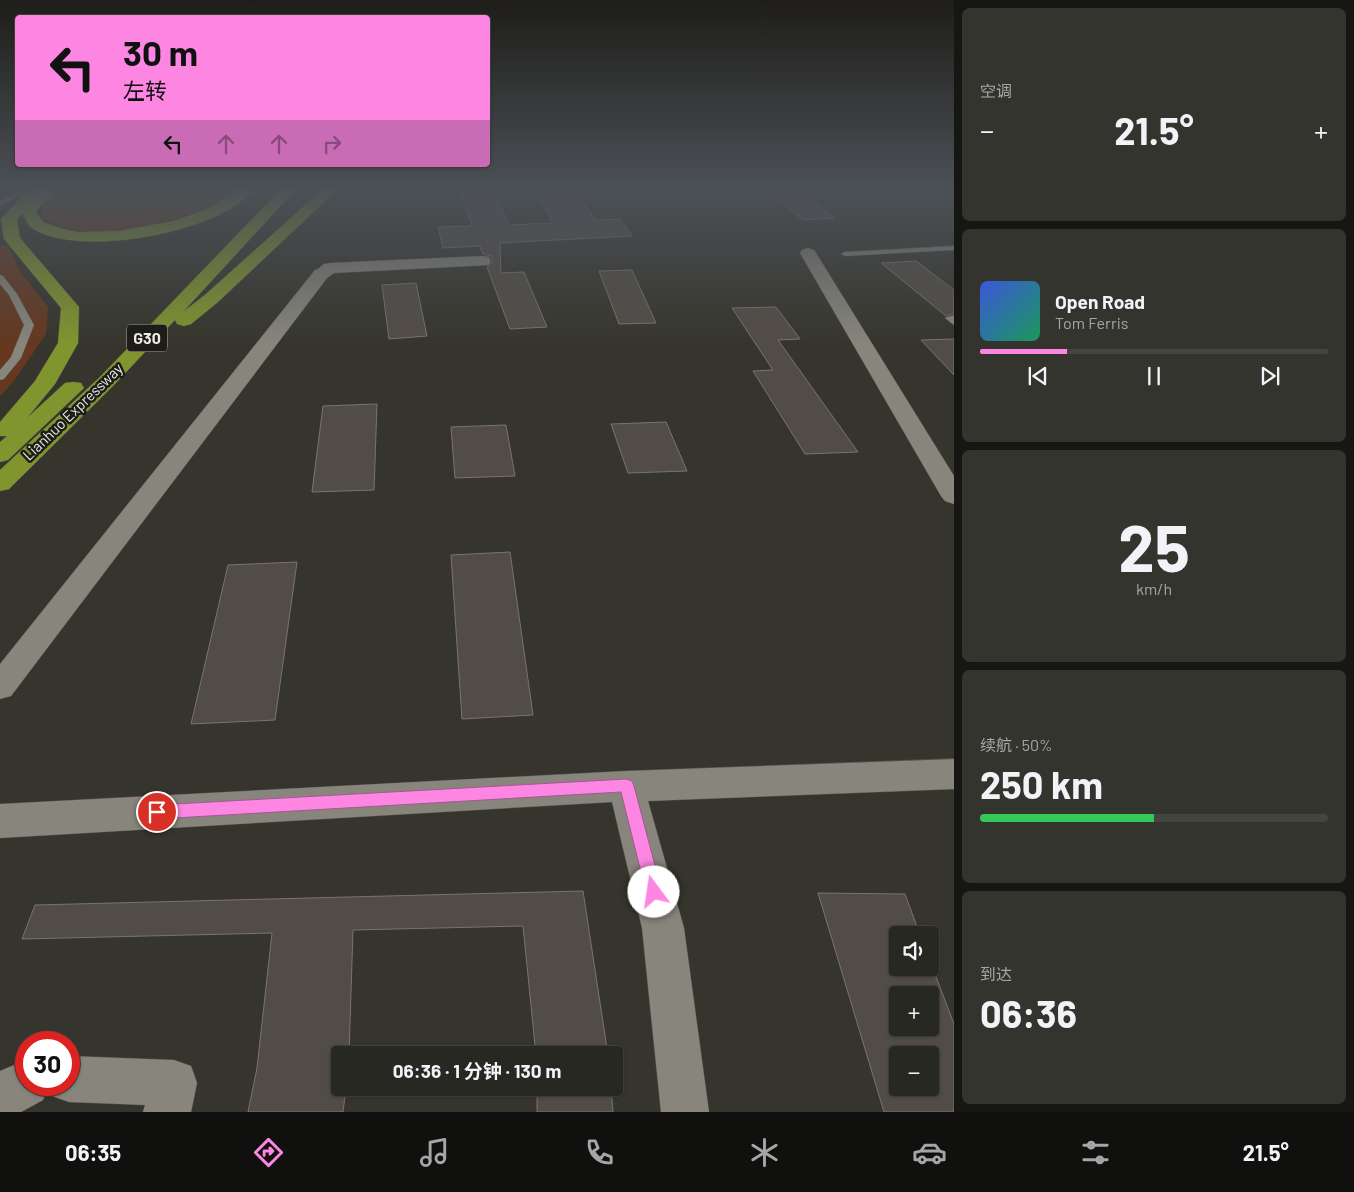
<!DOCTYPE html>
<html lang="zh">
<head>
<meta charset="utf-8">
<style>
	:root { --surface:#282822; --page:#34342f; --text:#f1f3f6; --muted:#a5a6a5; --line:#444440; --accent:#fd86e3 }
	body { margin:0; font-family:Barlow,"Noto Sans SC",sans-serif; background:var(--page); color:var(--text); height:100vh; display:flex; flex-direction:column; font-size:19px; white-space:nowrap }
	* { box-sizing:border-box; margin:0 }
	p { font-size:16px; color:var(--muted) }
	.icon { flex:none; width:28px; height:28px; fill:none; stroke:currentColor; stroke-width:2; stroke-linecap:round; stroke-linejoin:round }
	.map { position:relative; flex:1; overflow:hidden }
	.drawer { display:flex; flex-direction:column; gap:8px; padding:8px; background:#161613; width:400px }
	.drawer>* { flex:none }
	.banner { position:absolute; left:15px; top:15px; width:475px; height:152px; border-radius:5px; box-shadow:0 1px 4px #0004,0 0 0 1px var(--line); background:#fd86e3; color:#111; overflow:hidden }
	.buttons { position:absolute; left:889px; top:926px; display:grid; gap:10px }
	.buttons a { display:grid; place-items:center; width:50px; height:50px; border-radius:5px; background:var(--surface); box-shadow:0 1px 4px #0004,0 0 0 1px var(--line); font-size:25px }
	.speed { position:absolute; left:15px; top:1031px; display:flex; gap:10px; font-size:25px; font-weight:700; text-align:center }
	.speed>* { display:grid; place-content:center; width:65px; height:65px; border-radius:50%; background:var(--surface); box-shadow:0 1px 4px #0004,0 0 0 1px var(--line); line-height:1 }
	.speed .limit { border:8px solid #d22; background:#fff; color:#111 }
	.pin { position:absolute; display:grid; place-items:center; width:42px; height:42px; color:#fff; margin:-21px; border:2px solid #fff; border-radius:50%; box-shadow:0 1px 5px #0007 }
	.me { position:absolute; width:55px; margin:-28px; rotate:346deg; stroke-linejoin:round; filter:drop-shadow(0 0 4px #0008) }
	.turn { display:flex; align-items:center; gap:18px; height:105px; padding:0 25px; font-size:22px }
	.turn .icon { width:65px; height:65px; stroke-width:2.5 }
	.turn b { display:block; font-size:35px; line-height:42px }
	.lanes { display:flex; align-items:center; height:48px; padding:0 25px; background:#0003; justify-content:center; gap:25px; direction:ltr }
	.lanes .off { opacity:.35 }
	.big { font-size:38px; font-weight:700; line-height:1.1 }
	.drawer .widget { flex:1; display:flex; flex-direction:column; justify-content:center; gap:8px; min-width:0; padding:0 18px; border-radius:8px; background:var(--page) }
	.drawer .dial { align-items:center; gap:0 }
	.dial b { font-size:65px; line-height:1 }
	.song { display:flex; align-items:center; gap:15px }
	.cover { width:60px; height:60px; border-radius:8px; background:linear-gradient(135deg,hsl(230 70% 55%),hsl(150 70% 35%)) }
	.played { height:5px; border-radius:2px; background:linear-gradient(90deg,var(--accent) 25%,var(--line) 25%) }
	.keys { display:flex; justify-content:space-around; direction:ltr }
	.heat { display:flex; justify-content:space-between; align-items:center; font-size:28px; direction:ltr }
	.charge { height:8px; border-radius:4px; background:linear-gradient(90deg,#34c759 50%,var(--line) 0) }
	.trip { position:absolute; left:331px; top:1046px; width:292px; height:50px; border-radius:5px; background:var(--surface); box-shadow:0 1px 4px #0004,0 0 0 1px var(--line); font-weight:700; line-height:50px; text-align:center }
	.dock { display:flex; height:80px; justify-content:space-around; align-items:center; background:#10100e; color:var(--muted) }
	.dock .icon { width:35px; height:35px }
	.dock .active { color:var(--accent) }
	.dock b { font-size:22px; color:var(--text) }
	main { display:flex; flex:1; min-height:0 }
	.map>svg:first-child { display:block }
	.green { fill:#65381f }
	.building { fill:#524c46; stroke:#7a746d; fill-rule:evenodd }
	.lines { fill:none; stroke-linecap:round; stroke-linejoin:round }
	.service-casing { stroke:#54524b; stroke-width:1 }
	.minor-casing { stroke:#54524b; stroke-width:1 }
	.tertiary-casing { stroke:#54524b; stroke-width:1 }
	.motorway-casing { stroke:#54524b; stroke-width:1 }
	.service { fill:#87857c; fill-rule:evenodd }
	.minor { fill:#87857c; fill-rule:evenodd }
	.tertiary { fill:#87857c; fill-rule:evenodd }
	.motorway { fill:#81952e; fill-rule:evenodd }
	.route { fill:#fd86e3; stroke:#a45794 }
	.labels { text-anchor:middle; stroke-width:5; stroke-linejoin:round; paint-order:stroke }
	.far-street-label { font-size:15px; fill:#ecebe6; stroke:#1d1c19 }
	.shield { fill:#1d1c19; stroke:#aeada8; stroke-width:1 }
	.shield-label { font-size:16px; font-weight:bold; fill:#ecebe6 }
</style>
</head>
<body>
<main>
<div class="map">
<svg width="954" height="1112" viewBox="0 0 954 1112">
	<rect width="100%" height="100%" fill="#36352d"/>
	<g class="green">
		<path d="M66,188h174c-11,10 -24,19 -38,25 -34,15 -113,27 -148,11 -4,-2 -8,-6 -12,-9l1,-11 11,-10z"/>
		<path d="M0,244l8,3 12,24 28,36 -2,27 -33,48 -13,14z"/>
	</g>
	<g class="building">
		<path d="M459,188h33l17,37 44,-2 -19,-35h40l21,32 25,-1 12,17 -132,7 1,30 23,-1 23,55 -37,2 -23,-62 6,-5 -2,-6 -8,-2 -3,-8 -37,2 -5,-21 34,-1z"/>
		<path d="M763,188h32l40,30 -32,2z"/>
		<path d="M916,261l38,29v23l-8,3 -65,-53z"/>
		<path d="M632,270l24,53 -37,1 -20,-53z"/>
		<path d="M416,283l11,53 -38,3 -7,-54z"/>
		<path d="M776,307l24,32 -22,1 80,112 -53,2 -52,-83 20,-1 -41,-62z"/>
		<path d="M954,339v36l-33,-35z"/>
		<path d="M377,404l-3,86 -62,2 11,-86z"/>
		<path d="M666,422l21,49 -59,2 -17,-49z"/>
		<path d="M506,425l9,51 -60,2 -4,-51z"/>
		<path d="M510,552l23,163 -71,4 -11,-164z"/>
		<path d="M297,562l-22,158 -84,4 37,-159z"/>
		<path d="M583,891l25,164h-72l-13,-129 -170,4 -4,125h-9v33h6l-3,24h-95l9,-44 15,-135 -250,6 13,-34z"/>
		<path d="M818,893l87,1 15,41h-22v33h32v-7l24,63v88h-70zM898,995h32v33h-32zM898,1055h32v33h-32z"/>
		<path d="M537,1088h74l2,24h-76z"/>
	</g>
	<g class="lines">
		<g class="service-casing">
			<g id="service">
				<path d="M25,188h8l-33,18v-5z"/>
				<path d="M954,246v4l-109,6 -4,-2 4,-2z"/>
				<path d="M0,275l3,1 14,18 17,31 -13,33 -17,21 -4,1v-10l11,-13 13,-32 -15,-30 -9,-11z"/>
				<path d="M954,315v10l-9,-7z"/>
			</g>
		</g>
		<g class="minor-casing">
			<g id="minor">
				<path d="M808,248l6,2 2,3 138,223v28l-9,-3 -4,-5 -141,-243 2,-3z"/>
				<path d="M483,256l6,1 2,4 -2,4 -155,8 -7,5 -6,1 -6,-1 -3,-4 12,-10 6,-1z"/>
				<path d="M954,759v30l-306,12 36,127 25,184h-48l-19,-184 -30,-126 -612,36v-34l626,-33z"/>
				<path d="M69,1056l105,4 17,6 6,17 -6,29h-48l2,-7 -76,-3 -17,-6 -4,-10 -5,14 -22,12h-21v-41l26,-11v25h43z"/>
			</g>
		</g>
		<g class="tertiary-casing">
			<path id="tertiary" d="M321,269l6,1 3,4 -3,4 -316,418 -11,3v-35l315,-394z"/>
		</g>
		<g class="motorway-casing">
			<g id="motorway">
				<path d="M37,188h17l-2,8 -5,2 -11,14 7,10 20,7 16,3 39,-1 56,-10 34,-12 31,-21h16c-33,45 -175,70 -222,41 -5,-3 -8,-11 -11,-16l-5,7 3,18 59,69 -1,36 -23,41 -28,34 38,-35 8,-1 8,1 3,5 -76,72 -8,2v-20l7,-6h-7v-14l35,-41 23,-38 3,-35 -57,-69 -3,-20 22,-24z"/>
				<path d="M282,188h15l-114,124 23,-18 118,-106h15l-121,114 -27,22 -7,2 -7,-2 -2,-4 -61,65 -105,104 -9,2v-21l100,-93z"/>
			</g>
		</g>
		<use href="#service" class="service"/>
		<use href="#minor" class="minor"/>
		<use href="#tertiary" class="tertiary"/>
		<use href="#motorway" class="motorway"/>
	</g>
	<linearGradient id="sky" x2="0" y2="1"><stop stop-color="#1e1d19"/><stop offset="0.55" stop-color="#4c5157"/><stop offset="1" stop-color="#4c5157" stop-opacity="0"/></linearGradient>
	<rect width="954" height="344" fill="url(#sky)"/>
	<path class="route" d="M626,779l6,2 2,5 28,106 -2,6 -6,2 -6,-2 -2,-6 -25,-100 -464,27 -6,-2 -2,-5 2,-5 6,-2z"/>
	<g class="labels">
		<g class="far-street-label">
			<text transform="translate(73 412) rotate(-44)" y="5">Lianhuo Expressway</text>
		</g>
		<rect class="shield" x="127" y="324.5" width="40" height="27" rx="4"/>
		<g class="shield-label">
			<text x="147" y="344">G30</text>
		</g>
	</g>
</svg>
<div class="buttons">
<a><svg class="icon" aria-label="sound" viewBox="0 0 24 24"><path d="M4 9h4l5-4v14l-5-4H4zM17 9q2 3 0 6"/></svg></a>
<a>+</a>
<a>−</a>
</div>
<div class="speed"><div class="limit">30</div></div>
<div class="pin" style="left:157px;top:812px;background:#d93025"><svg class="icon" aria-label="arrive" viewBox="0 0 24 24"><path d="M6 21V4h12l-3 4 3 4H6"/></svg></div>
<svg class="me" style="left:654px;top:892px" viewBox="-20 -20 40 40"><circle r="19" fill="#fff"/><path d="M0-13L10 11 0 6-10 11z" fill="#fd86e3"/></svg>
<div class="trip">06:36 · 1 分钟 · 130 m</div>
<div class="banner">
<div class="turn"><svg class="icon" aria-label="left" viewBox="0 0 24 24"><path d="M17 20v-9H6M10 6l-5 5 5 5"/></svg><div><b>30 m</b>左转</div></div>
<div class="lanes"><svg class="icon" aria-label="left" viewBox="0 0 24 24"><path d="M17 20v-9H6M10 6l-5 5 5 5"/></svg><svg class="icon off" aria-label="ahead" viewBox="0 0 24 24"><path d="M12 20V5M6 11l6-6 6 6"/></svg><svg class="icon off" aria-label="ahead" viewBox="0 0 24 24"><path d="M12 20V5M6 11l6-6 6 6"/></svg><svg class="icon off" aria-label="right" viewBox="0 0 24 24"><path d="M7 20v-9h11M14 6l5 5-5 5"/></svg></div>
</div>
</div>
<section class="drawer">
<div class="widget"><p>空调</p>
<div class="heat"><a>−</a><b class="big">21.5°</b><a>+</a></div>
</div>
<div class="widget">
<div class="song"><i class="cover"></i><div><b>Open Road</b><p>Tom Ferris</p></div></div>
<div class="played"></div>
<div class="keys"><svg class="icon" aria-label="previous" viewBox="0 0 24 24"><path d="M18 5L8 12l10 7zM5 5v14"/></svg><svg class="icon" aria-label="pause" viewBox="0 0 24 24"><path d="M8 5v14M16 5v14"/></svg><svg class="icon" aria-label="next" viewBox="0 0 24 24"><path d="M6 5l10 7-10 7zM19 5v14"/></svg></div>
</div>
<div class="widget dial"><b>25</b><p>km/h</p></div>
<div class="widget"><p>续航 · 50%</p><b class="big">250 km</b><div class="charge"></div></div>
<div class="widget"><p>到达</p><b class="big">06:36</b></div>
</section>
</main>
<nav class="dock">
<b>06:35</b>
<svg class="icon active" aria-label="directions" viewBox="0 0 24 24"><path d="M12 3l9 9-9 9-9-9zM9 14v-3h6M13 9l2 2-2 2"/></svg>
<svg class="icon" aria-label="music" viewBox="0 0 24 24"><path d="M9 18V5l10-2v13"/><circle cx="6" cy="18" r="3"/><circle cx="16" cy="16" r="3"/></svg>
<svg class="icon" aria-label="phone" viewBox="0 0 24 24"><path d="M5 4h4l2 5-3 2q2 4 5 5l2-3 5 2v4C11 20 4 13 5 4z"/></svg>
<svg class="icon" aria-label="climate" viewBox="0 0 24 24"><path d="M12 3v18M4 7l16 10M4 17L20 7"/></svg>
<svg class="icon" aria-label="car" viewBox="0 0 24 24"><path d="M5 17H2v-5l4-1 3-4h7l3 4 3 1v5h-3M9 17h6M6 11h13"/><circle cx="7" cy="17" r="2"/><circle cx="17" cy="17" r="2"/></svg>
<svg class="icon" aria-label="filters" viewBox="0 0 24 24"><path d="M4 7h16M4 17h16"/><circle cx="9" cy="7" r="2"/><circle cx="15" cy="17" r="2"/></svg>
<b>21.5°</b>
</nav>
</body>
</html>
